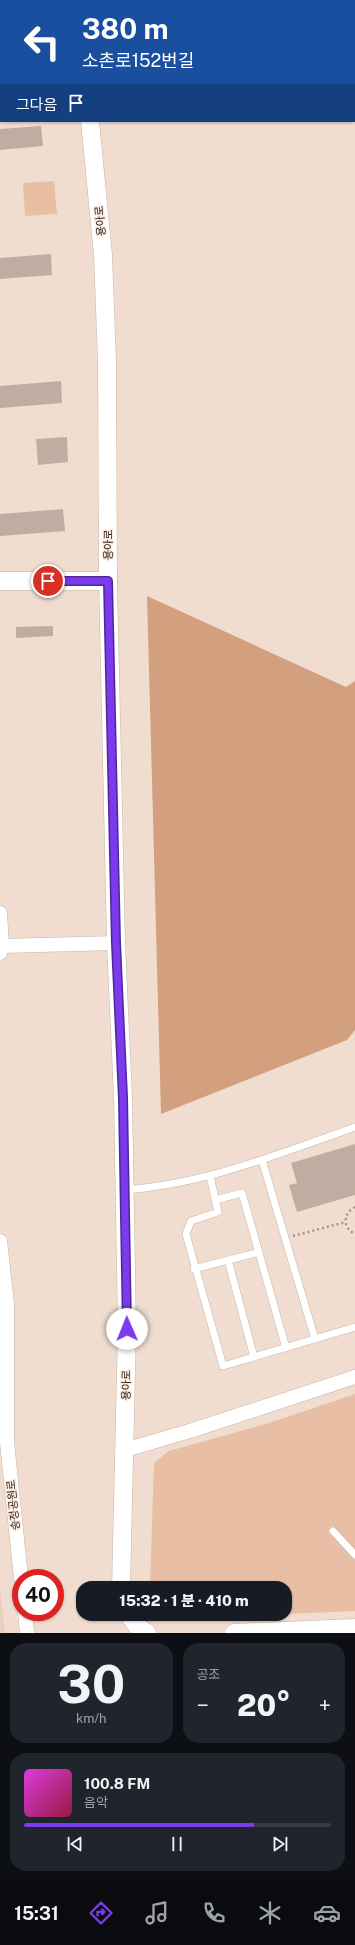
<!DOCTYPE html>
<html lang="ko">
<head>
<meta charset="utf-8">
<style>
	:root { --surface:#171b24; --page:#20242c; --text:#f1f3f6; --muted:#9ea1a6; --line:#363941; --accent:#7c3aed }
	body { margin:0; font-family:"Public Sans","Noto Sans KR",sans-serif; background:var(--page); color:var(--text); height:100vh; display:flex; flex-direction:column; font-size:15px; white-space:nowrap }
	* { box-sizing:border-box; margin:0 }
	p { font-size:13px; color:var(--muted) }
	.icon { flex:none; width:22px; height:22px; fill:none; stroke:currentColor; stroke-width:2; stroke-linecap:round; stroke-linejoin:round }
	.map { position:relative; height:1633px; overflow:hidden }
	.details { display:flex; flex-direction:column; gap:10px; padding:10px; background:#0d0f14; flex:1 }
	.details>* { flex:none }
	.top-card { position:absolute; left:0px; top:0px; width:355px; height:122px; box-shadow:0 1px 3px #0004; background:#1a4fa0; color:#fff; overflow:hidden }
	.speed { position:absolute; left:12px; top:1569px; display:flex; gap:8px; font-size:20px; font-weight:700; text-align:center }
	.speed>* { display:grid; place-content:center; width:52px; height:52px; border-radius:50%; background:var(--surface); box-shadow:0 1px 3px #0004; line-height:1 }
	.speed .limit { border:6px solid #d22; background:#fff; color:#111 }
	.pin { position:absolute; display:grid; place-items:center; width:34px; height:34px; color:#fff; margin:-17px; border:2px solid #fff; border-radius:50%; box-shadow:0 1px 4px #0007 }
	.me { position:absolute; width:44px; margin:-22px; rotate:359deg; stroke-linejoin:round; filter:drop-shadow(0 0 3px #0008) }
	.turn { display:flex; align-items:center; gap:14px; height:84px; padding:0 16px; font-size:18px }
	.turn .icon { width:52px; height:52px; stroke-width:2.5 }
	.turn b { display:block; font-size:28px; line-height:34px }
	.then { display:flex; align-items:center; height:38px; padding:0 16px; background:#0003; gap:8px; font-size:15px }
	.big { font-size:30px; font-weight:800; line-height:1.1 }
	.details .card { flex:1; display:flex; flex-direction:column; justify-content:center; gap:6px; min-width:0; padding:0 14px; border-radius:16px; background:var(--page) }
	.details .dial { align-items:center; gap:0 }
	.dial b { font-size:52px; line-height:1 }
	.song { display:flex; align-items:center; gap:12px }
	.cover { width:48px; height:48px; border-radius:6px; background:linear-gradient(135deg,hsl(300 70% 55%),hsl(340 70% 35%)) }
	.played { height:4px; border-radius:2px; background:linear-gradient(90deg,var(--accent) 75%,var(--line) 75%) }
	.keys { display:flex; justify-content:space-around; direction:ltr }
	.heat { display:flex; justify-content:space-between; align-items:center; font-size:22px; direction:ltr }
	.details .tiles { flex:1; display:grid; gap:10px; grid-template-columns:1fr 1fr }
	.card:last-child { grid-column:span 2 }
	.trip { position:absolute; left:76px; top:1581px; width:216px; height:40px; border-radius:16px; background:var(--surface); box-shadow:0 1px 3px #0004; font-weight:800; line-height:40px; text-align:center }
	.menu { display:flex; height:64px; justify-content:space-around; align-items:center; background:#090b0e; color:var(--muted) }
	.menu .icon { width:28px; height:28px }
	.menu .on { color:var(--accent) }
	.menu b { font-size:18px; color:var(--text) }
	.map>svg:first-child { display:block }
	.built { fill:#ead0c0 }
	.green { fill:#e8bea4 }
	.forest { fill:#d3a07f }
	.building { fill:#c0ada2 }
	.lines { fill:none; stroke-linecap:round; stroke-linejoin:round }
	.service-casing { stroke:#c7b5a9; stroke-width:8 }
	.minor-casing { stroke:#c7b5a9; stroke-width:15 }
	.tertiary-casing { stroke:#c7b5a9; stroke-width:19 }
	.secondary-casing { stroke:#c7b5a9; stroke-width:21 }
	.trunk-casing { stroke:#c7b5a9; stroke-width:23 }
	.path { stroke:#a2948a; stroke-width:2.5; stroke-dasharray:2 3; stroke-linecap:butt }
	.service { stroke:#fff; stroke-width:7 }
	.minor { stroke:#fff; stroke-width:14 }
	.tertiary { stroke:#fff; stroke-width:18 }
	.secondary { stroke:#fff; stroke-width:20 }
	.trunk { stroke:#fff; stroke-width:22 }
	.route-casing { stroke:#51269a; stroke-width:10 }
	.route { stroke:#7c3aed; stroke-width:7 }
	.labels { text-anchor:middle; stroke-width:3; stroke-linejoin:round; paint-order:stroke }
	.street-label { font-size:11px; fill:#2a231f; stroke:#fdeadd }
</style>
</head>
<body>
<div class="map">
<svg width="355" height="1633" viewBox="0 0 355 1633">
	<rect width="100%" height="100%" fill="#f0ddd0"/>
	<path class="built" d="M0,1589l5,44h-5z"/>
	<g class="green">
		<path d="M54,181l3,33 -32,2 -2,-33z"/>
		<path d="M355,1394v217l-157,7 -29,-4h116v-26h-135l4,-125 15,-12 100,-28z"/>
	</g>
	<path class="forest" d="M147,596l199,91 9,-6v349l-8,10 -186,74z"/>
	<g class="building">
		<path d="M41,126l2,20 -43,4v-21z"/>
		<path d="M51,254l1,21 -52,4v-21z"/>
		<path d="M61,381l1,22 -62,5v-22z"/>
		<path d="M67,437l1,25 -30,3 -2,-26z"/>
		<path d="M63,509l2,22 -65,5v-22z"/>
		<path d="M53,626v10l-37,2v-11z"/>
		<path d="M355,1144v51l-58,17 -8,-27 8,-2 -6,-20z"/>
	</g>
	<g class="lines">
		<g class="service-casing">
			<g id="service">
				<path d="M262,1160l53,179"/>
				<path d="M210,1176l8,36 -27,9 -5,13 37,132 132,-39"/>
				<path d="M124,1190c81,-6 155,-36 231,-63"/>
				<path d="M215,1200l27,-7 44,155"/>
				<path d="M228,1260l26,97"/>
				<path d="M194,1269l65,-17"/>
				<path d="M333,1531l22,24"/>
			</g>
		</g>
		<g class="minor-casing">
			<g id="minor">
				<path d="M0,57h1"/>
				<path d="M0,913l2,33 -2,7"/>
				<path d="M2,946l114,-3"/>
				<path d="M0,1241l7,63v138l14,136"/>
				<path d="M125,1450l68,-20 162,-53"/>
				<path d="M25,1612l2,21"/>
			</g>
		</g>
		<g class="tertiary-casing">
			<g id="tertiary">
				<path d="M90,121l13,134 4,106 1,220 8,362 7,155 4,231 -6,259"/>
				<path d="M0,581h108"/>
				<path d="M128,1614l10,13 9,6"/>
				<path d="M234,1633l121,-5"/>
			</g>
		</g>
		<g class="secondary-casing">
			<path id="secondary" d="M354,10h1"/>
		</g>
		<g class="trunk-casing">
			<path id="trunk" d="M69,0v1"/>
		</g>
		<g class="path">
			<path d="M355,1207c-12,6 -13,21 0,27"/>
			<path d="M293,1236l53,-14"/>
		</g>
		<use href="#service" class="service"/>
		<use href="#minor" class="minor"/>
		<use href="#tertiary" class="tertiary"/>
		<use href="#secondary" class="secondary"/>
		<use href="#trunk" class="trunk"/>
	</g>
	<g class="lines">
		<g class="route-casing">
			<path id="route" d="M48,581h60l8,362 7,155 4,231"/>
		</g>
		<use href="#route" class="route"/>
	</g>
	<g class="labels">
		<g class="street-label">
			<text transform="translate(100 221) rotate(-95)" y="4">용아로</text>
			<text transform="translate(108 545) rotate(-90)" y="4">용아로</text>
			<text transform="translate(126 1385) rotate(-89)" y="4">용아로</text>
			<text transform="translate(13 1505) rotate(-96)" y="4">송정공원로</text>
		</g>
	</g>
</svg>
<div class="speed"><div class="limit">40</div></div>
<div class="pin" style="left:48px;top:581px;background:#d93025"><svg class="icon" aria-label="arrive" viewBox="0 0 24 24"><path d="M6 21V4h12l-3 4 3 4H6"/></svg></div>
<svg class="me" style="left:127px;top:1329px" viewBox="-20 -20 40 40"><circle r="19" fill="#fff"/><path d="M0-13L10 11 0 6-10 11z" fill="#7c3aed"/></svg>
<div class="trip">15:32 · 1 분 · 410 m</div>
<div class="top-card">
<div class="turn"><svg class="icon" aria-label="left" viewBox="0 0 24 24"><path d="M17 20v-9H6M10 6l-5 5 5 5"/></svg><div><b>380 m</b>소촌로152번길</div></div>
<div class="then">그다음<svg class="icon" aria-label="arrive" viewBox="0 0 24 24"><path d="M6 21V4h12l-3 4 3 4H6"/></svg></div>
</div>
</div>
<section class="details">
<div class="tiles">
<div class="card dial"><b>30</b><p>km/h</p></div>
<div class="card"><p>공조</p>
<div class="heat"><a>−</a><b class="big">20°</b><a>+</a></div>
</div>
<div class="card">
<div class="song"><i class="cover"></i><div><b>100.8 FM</b><p>음악</p></div></div>
<div class="played"></div>
<div class="keys"><svg class="icon" aria-label="previous" viewBox="0 0 24 24"><path d="M18 5L8 12l10 7zM5 5v14"/></svg><svg class="icon" aria-label="pause" viewBox="0 0 24 24"><path d="M8 5v14M16 5v14"/></svg><svg class="icon" aria-label="next" viewBox="0 0 24 24"><path d="M6 5l10 7-10 7zM19 5v14"/></svg></div>
</div>
</div>
</section>
<nav class="menu">
<b>15:31</b>
<svg class="icon on" aria-label="directions" viewBox="0 0 24 24"><path d="M12 3l9 9-9 9-9-9zM9 14v-3h6M13 9l2 2-2 2"/></svg>
<svg class="icon" aria-label="music" viewBox="0 0 24 24"><path d="M9 18V5l10-2v13"/><circle cx="6" cy="18" r="3"/><circle cx="16" cy="16" r="3"/></svg>
<svg class="icon" aria-label="phone" viewBox="0 0 24 24"><path d="M5 4h4l2 5-3 2q2 4 5 5l2-3 5 2v4C11 20 4 13 5 4z"/></svg>
<svg class="icon" aria-label="climate" viewBox="0 0 24 24"><path d="M12 3v18M4 7l16 10M4 17L20 7"/></svg>
<svg class="icon" aria-label="car" viewBox="0 0 24 24"><path d="M5 17H2v-5l4-1 3-4h7l3 4 3 1v5h-3M9 17h6M6 11h13"/><circle cx="7" cy="17" r="2"/><circle cx="17" cy="17" r="2"/></svg>
</nav>
</body>
</html>
